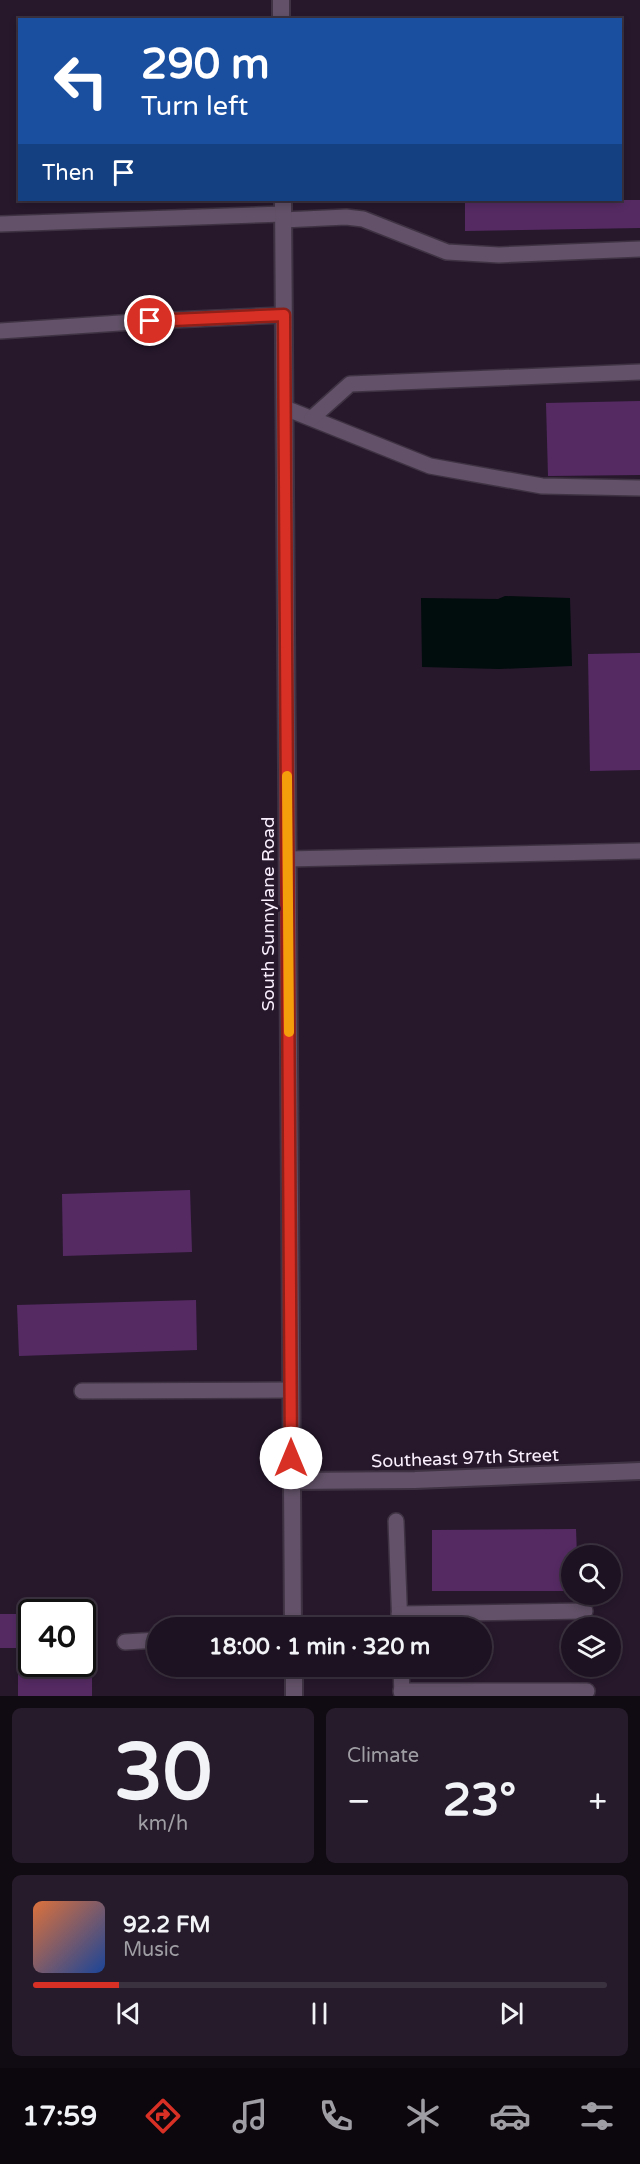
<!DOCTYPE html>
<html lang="en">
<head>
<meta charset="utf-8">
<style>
	:root { --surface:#1d1221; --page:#251b2a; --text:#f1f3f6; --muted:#a09ea5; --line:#3b323f; --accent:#d93025 }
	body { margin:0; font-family:"Varela Round",sans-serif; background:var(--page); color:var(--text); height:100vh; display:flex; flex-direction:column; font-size:22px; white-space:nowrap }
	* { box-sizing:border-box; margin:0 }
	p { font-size:20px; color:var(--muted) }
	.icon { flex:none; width:33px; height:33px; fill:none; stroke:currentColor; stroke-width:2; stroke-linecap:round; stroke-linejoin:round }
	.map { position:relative; height:1696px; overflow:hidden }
	.details { display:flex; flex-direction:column; gap:12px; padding:12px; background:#100a12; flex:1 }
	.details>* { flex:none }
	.guide { position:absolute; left:18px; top:18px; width:604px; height:183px; border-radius:0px; box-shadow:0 3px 9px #0003,0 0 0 2px var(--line); background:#1a4fa0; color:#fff; overflow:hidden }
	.fabs { position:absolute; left:561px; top:1545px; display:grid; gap:12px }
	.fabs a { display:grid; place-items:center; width:60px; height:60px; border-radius:50%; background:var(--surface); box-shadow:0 3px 9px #0003,0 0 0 2px var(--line); font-size:30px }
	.speed { position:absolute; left:18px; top:1599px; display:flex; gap:12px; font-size:30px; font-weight:700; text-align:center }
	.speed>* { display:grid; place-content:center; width:78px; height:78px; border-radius:50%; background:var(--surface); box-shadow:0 3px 9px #0003,0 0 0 2px var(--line); line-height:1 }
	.speed .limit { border:3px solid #111; border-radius:9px; background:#fff; color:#111 }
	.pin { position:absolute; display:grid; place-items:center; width:51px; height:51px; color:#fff; margin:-26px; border:3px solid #fff; border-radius:50%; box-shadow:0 2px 6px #0007 }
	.me { position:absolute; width:66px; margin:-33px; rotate:0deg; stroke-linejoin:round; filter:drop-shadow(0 0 4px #0008) }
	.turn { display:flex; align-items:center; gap:21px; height:126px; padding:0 24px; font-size:27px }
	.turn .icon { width:78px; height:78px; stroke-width:2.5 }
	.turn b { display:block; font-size:42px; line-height:51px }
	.then { display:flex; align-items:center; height:57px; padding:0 24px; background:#0003; gap:12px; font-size:22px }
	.big { font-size:45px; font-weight:800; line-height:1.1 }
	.details .card { flex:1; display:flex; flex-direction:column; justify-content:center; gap:9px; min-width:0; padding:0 21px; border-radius:9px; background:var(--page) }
	.details .dial { align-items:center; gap:0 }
	.dial b { font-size:78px; line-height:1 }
	.song { display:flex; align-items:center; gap:18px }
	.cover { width:72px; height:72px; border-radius:9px; background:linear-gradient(135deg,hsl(20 70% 55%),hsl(220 70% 35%)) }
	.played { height:6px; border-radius:3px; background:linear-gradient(90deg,var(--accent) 15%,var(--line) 15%) }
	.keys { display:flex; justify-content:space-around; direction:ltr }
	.heat { display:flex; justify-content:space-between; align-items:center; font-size:33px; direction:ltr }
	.details .tiles { flex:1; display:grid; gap:12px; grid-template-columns:1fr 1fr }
	.card:last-child { grid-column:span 2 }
	.trip { position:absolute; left:147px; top:1617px; width:345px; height:60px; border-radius:30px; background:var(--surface); box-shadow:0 3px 9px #0003,0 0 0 2px var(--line); font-weight:800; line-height:60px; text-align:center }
	.tab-bar { display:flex; height:96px; justify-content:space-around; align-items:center; background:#0c070d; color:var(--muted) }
	.tab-bar .icon { width:42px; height:42px }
	.tab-bar .current { color:var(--accent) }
	.tab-bar b { font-size:27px; color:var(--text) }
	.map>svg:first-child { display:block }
	.water { fill:#010c0c }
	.building { fill:#552a63 }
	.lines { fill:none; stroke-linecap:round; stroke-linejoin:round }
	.service-casing { stroke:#3f3343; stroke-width:18 }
	.minor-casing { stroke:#3f3343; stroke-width:20 }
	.tertiary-casing { stroke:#3f3343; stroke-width:20 }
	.service { stroke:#625168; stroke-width:15 }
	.minor { stroke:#625168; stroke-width:16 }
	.tertiary { stroke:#625168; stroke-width:16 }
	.route-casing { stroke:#8d1f18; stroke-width:15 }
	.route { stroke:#d93025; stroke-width:10 }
	.slow { stroke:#f59e0b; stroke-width:10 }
	.labels { text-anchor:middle; stroke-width:6; stroke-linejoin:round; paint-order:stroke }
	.street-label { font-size:18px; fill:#f9effd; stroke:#27182c }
</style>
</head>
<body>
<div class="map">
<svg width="640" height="1696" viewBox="0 0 640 1696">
	<rect width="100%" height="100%" fill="#27182c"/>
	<path class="water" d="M505,596l65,2 2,68 -73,3 -77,-2 -1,-69 77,1z"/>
	<g class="building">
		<path d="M465,200h175v28l-175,3z"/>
		<path d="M640,401v74l-92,1 -2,-73z"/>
		<path d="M640,653v117l-50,1 -2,-117z"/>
		<path d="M190,1190l2,62 -129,4 -1,-62z"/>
		<path d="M196,1300l1,50 -178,6 -2,-51z"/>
		<path d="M576,1529l1,27h-5v35h-140v-61z"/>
		<rect x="0" y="1614" width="32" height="34"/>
		<rect x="18" y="1664" width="74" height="32"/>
	</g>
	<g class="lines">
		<g class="service-casing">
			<g id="service">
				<path d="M283,220l63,-3 17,2 84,33 52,3 141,-6"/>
				<path d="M0,224l283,-10"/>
				<path d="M0,331l150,-10 134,-6"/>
				<path d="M285,408l145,58 112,20 98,2"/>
				<path d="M312,418l38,-34 290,-12"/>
				<path d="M287,859l353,-8"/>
				<path d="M82,1391l209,-1"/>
				<path d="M396,1521l4,107"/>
				<path d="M399,1614l186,-3"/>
				<path d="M125,1642l33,-2"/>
				<path d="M401,1666l1,30"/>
				<path d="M401,1691h186"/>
			</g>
		</g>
		<g class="minor-casing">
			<path id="minor" d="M291,1481l124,-1 225,-9"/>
		</g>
		<g class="tertiary-casing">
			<g id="tertiary">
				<path d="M281,0v20"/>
				<path d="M283,200l10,1428"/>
				<path d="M294,1666v30"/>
			</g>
		</g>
		<use href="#service" class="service"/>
		<use href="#minor" class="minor"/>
		<use href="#tertiary" class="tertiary"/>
	</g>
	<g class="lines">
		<g class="route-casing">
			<path id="route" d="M150,321l134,-6 7,1143"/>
		</g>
		<use href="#route" class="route"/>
		<path class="slow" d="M287,776l2,256"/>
	</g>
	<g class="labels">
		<g class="street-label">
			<text transform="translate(268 914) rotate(-90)" y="6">South Sunnylane Road</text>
			<text transform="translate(465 1458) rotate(-2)" y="6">Southeast 97th Street</text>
		</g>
	</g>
</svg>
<div class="fabs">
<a><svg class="icon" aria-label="search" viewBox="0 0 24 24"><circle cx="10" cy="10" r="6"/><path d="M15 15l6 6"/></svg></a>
<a><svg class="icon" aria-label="layers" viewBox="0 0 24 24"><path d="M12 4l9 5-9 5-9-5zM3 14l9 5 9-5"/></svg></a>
</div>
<div class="speed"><div class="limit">40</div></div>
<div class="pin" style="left:150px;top:321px;background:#d93025"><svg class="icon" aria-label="arrive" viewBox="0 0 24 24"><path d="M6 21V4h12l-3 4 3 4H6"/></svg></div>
<svg class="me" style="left:291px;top:1458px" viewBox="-20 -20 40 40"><circle r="19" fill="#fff"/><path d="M0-13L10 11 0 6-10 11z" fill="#d93025"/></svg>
<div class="trip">18:00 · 1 min · 320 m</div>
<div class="guide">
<div class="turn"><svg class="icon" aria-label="left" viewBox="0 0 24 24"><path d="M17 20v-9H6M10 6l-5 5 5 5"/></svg><div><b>290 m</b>Turn left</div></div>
<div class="then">Then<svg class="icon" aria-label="arrive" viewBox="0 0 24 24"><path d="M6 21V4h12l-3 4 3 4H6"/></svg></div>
</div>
</div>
<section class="details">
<div class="tiles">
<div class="card dial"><b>30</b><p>km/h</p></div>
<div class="card"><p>Climate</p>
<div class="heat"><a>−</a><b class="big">23°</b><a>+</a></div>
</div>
<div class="card">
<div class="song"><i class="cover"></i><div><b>92.2 FM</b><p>Music</p></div></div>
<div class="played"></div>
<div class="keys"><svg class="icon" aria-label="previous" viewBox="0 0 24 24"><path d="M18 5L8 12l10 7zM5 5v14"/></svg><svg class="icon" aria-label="pause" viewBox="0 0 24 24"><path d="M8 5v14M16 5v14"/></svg><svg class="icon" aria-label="next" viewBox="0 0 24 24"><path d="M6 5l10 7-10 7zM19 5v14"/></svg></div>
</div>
</div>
</section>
<nav class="tab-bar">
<b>17:59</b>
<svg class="icon current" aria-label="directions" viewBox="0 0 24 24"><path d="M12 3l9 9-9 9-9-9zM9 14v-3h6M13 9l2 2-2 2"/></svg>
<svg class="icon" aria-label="music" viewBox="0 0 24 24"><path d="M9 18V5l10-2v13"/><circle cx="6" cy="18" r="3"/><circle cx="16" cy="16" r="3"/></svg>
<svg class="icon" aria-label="phone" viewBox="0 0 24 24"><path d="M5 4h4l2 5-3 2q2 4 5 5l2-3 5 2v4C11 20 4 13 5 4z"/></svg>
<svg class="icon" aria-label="climate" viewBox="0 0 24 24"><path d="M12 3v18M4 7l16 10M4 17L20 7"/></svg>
<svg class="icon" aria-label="car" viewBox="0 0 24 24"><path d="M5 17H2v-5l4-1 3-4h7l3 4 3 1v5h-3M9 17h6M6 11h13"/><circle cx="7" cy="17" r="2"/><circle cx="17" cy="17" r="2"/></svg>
<svg class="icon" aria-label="filters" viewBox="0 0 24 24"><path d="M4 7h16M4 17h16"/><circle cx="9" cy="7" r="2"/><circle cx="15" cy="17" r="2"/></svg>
</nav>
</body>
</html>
